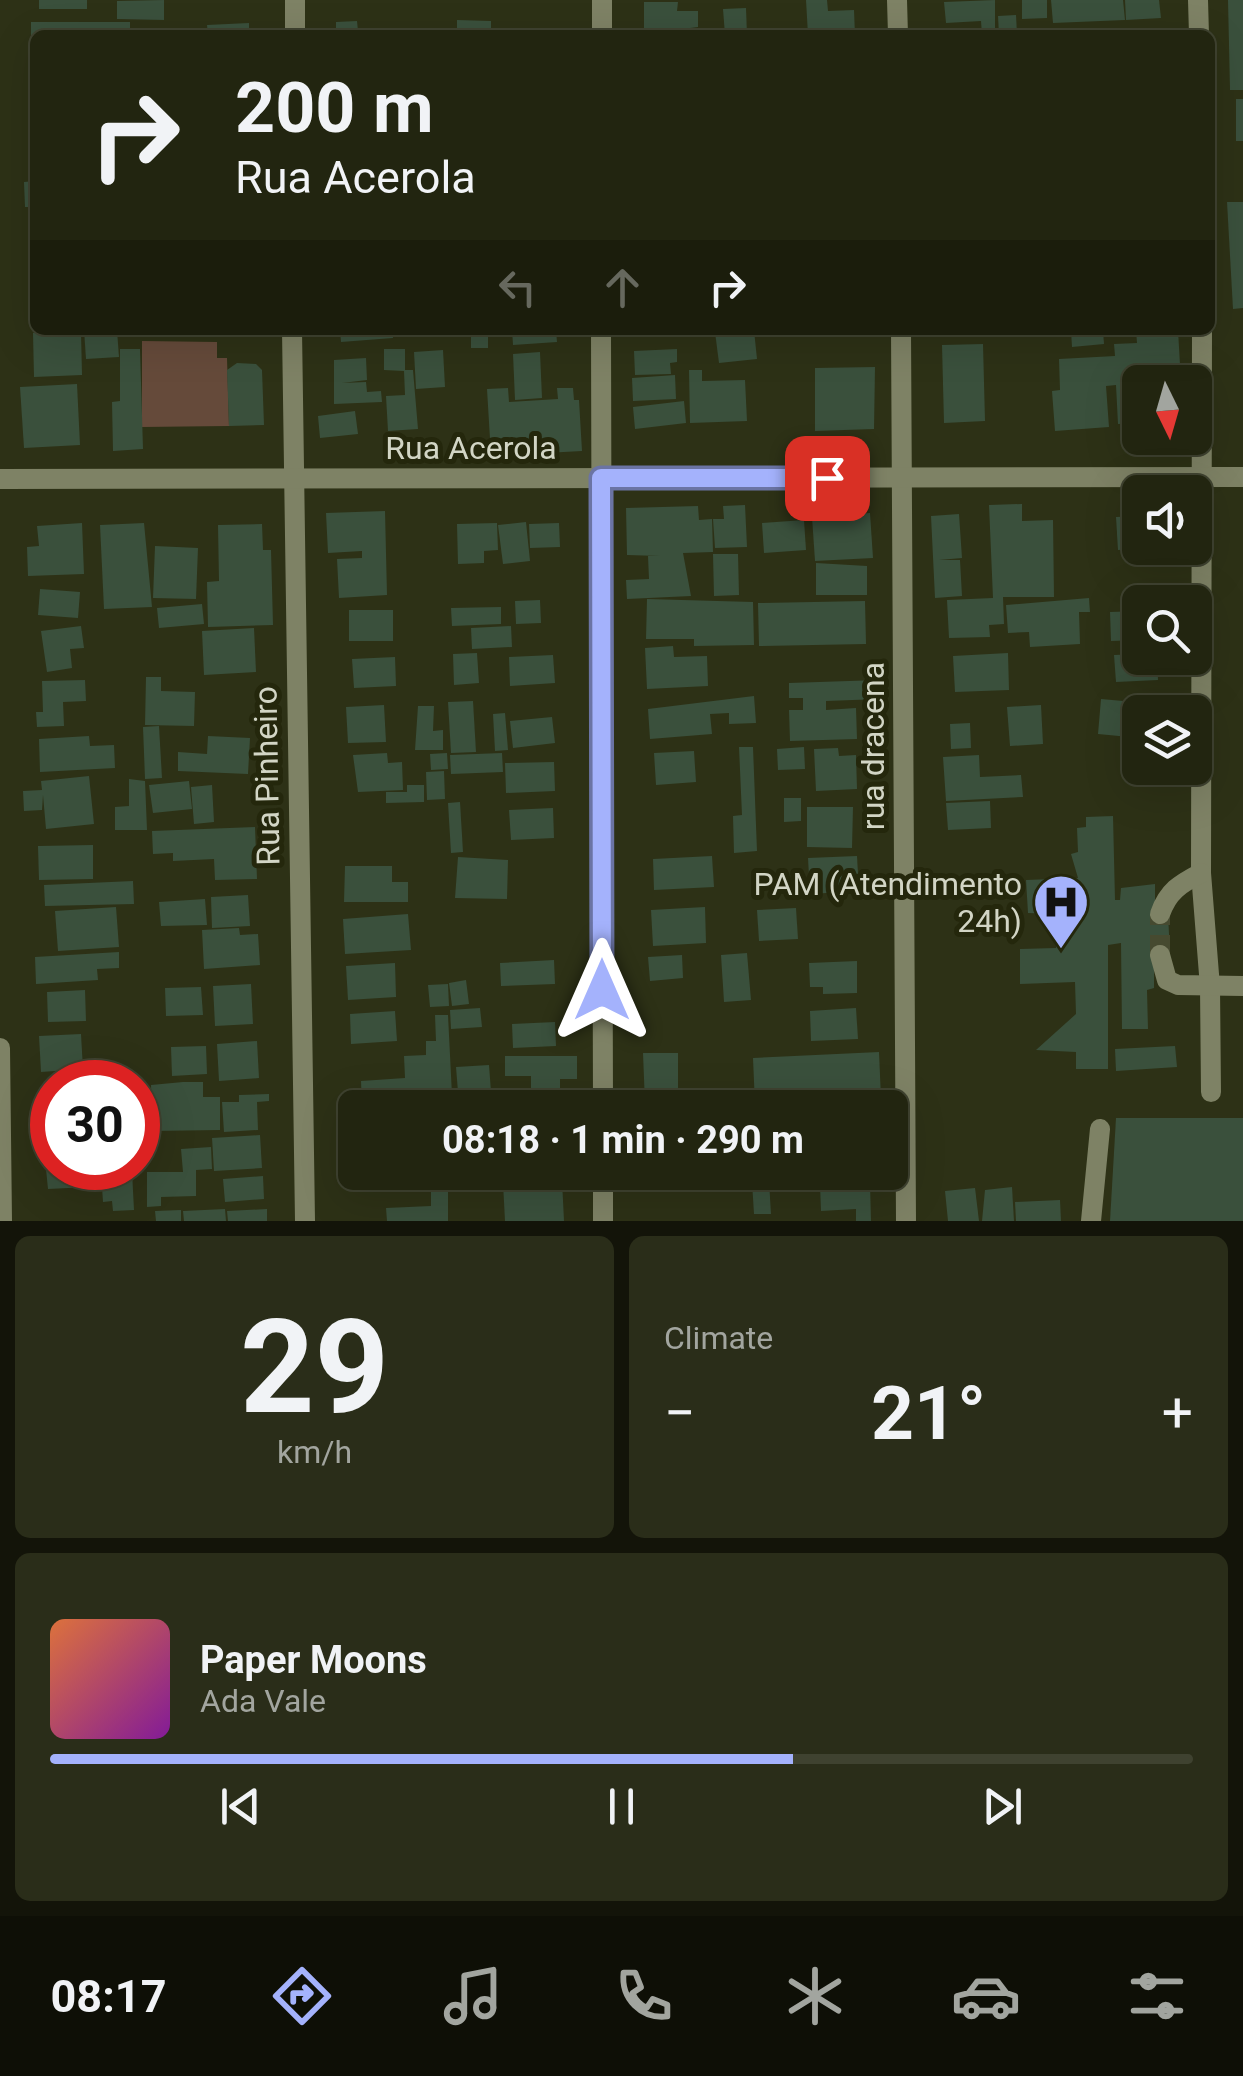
<!DOCTYPE html>
<html lang="en">
<head>
<meta charset="utf-8">
<style>
	:root { --surface:#222510; --page:#2a2d19; --text:#f1f3f6; --muted:#a2a59f; --line:#3f4230; --accent:#a4b2fc }
	body { margin:0; font-family:Roboto,sans-serif; background:var(--page); color:var(--text); height:100vh; display:flex; flex-direction:column; font-size:38px; white-space:nowrap }
	* { box-sizing:border-box; margin:0 }
	p { font-size:32px; color:var(--muted) }
	.icon { flex:none; width:55px; height:55px; fill:none; stroke:currentColor; stroke-width:2; stroke-linecap:round; stroke-linejoin:round }
	.map { position:relative; height:1221px; overflow:hidden }
	.sheet { display:flex; flex-direction:column; gap:15px; padding:15px; background:#131409; flex:1 }
	.sheet>* { flex:none }
	.hud { position:absolute; left:30px; top:30px; width:1185px; height:305px; border-radius:15px; box-shadow:0 10px 40px #0002,0 0 0 2px var(--line); background:#222510; color:var(--text); overflow:hidden }
	.needle { width:65px; rotate:175deg }
	.fabs { position:absolute; left:1122px; top:365px; display:grid; gap:20px }
	.fabs a { display:grid; place-items:center; width:90px; height:90px; border-radius:15px; background:var(--surface); box-shadow:0 10px 40px #0002,0 0 0 2px var(--line); font-size:50px }
	.speed { position:absolute; left:30px; top:1060px; display:flex; gap:20px; font-size:50px; font-weight:700; text-align:center }
	.speed>* { display:grid; place-content:center; width:130px; height:130px; border-radius:50%; background:var(--surface); box-shadow:0 10px 40px #0002,0 0 0 2px var(--line); line-height:1 }
	.speed .limit { border:15px solid #d22; background:#fff; color:#111 }
	.pin { position:absolute; display:grid; place-items:center; width:85px; height:85px; color:#fff; margin:-42px; border-radius:20px; box-shadow:0 5px 15px #0006 }
	.me { position:absolute; width:110px; margin:-55px; rotate:0deg; stroke-linejoin:round; filter:drop-shadow(0 0 8px #0008) }
	.turn { display:flex; align-items:center; gap:35px; height:210px; padding:0 40px; font-size:45px }
	.turn .icon { width:130px; height:130px; stroke-width:2.5 }
	.turn b { display:block; font-size:70px; line-height:85px }
	.lanes { display:flex; align-items:center; height:95px; padding:0 40px; background:#0003; justify-content:center; gap:50px; direction:ltr }
	.lanes .off { opacity:.35 }
	.big { font-size:75px; font-weight:700; line-height:1.1 }
	.sheet .widget { flex:1; display:flex; flex-direction:column; justify-content:center; gap:15px; min-width:0; padding:0 35px; border-radius:15px; background:var(--page) }
	.sheet .dial { align-items:center; gap:0 }
	.dial b { font-size:130px; line-height:1 }
	.song { display:flex; align-items:center; gap:30px }
	.cover { width:120px; height:120px; border-radius:15px; background:linear-gradient(135deg,hsl(20 70% 55%),hsl(290 70% 35%)) }
	.played { height:10px; border-radius:5px; background:linear-gradient(90deg,var(--accent) 65%,var(--line) 65%) }
	.keys { display:flex; justify-content:space-around; direction:ltr }
	.heat { display:flex; justify-content:space-between; align-items:center; font-size:55px; direction:ltr }
	.sheet .tiles { flex:1; display:grid; gap:15px; grid-template-columns:1fr 1fr }
	.widget:last-child { grid-column:span 2 }
	.trip { position:absolute; left:338px; top:1090px; width:570px; height:100px; border-radius:15px; background:var(--surface); box-shadow:0 10px 40px #0002,0 0 0 2px var(--line); font-weight:700; line-height:100px; text-align:center }
	.dock { display:flex; height:160px; justify-content:space-around; align-items:center; background:#0e0f06; color:var(--muted) }
	.dock .icon { width:70px; height:70px }
	.dock .active { color:var(--accent) }
	.dock b { font-size:45px; color:var(--text) }
	.map>svg:first-child { display:block }
	.garden { fill:#654a3a }
	.building { fill:#3a503c }
	.lines { fill:none; stroke-linecap:round; stroke-linejoin:round }
	.minor-tunnel { stroke:#464a30; stroke-width:20; stroke-dasharray:20 10; stroke-linecap:butt }
	.minor { stroke:#7e8265; stroke-width:20 }
	.route-casing { stroke:#6b74a4; stroke-width:25 }
	.route { stroke:#a4b2fc; stroke-width:18 }
	.labels { text-anchor:middle; stroke-width:10; stroke-linejoin:round; paint-order:stroke }
	.street-label { font-size:32px; fill:#d2d5c5; stroke:#24270c }
	.poi-label { font-size:32px; fill:#d2d5c5; stroke:#24270c; text-anchor:end }
</style>
</head>
<body>
<div class="map">
<svg width="1243" height="1221" viewBox="0 0 1243 1221">
	<rect width="100%" height="100%" fill="#2d3116"/>
	<path class="garden" d="M142,341l75,1v16h10l2,68 -87,1z"/>
	<g class="building">
		<rect x="39" y="0" width="48" height="9"/>
		<path d="M164,0v20l-47,-1v-18z"/>
		<path d="M806,0h21l1,11 26,-1 1,25h-47z"/>
		<path d="M995,0v34l-13,1 -1,-14 -35,2 -2,-21z"/>
		<path d="M1022,0h25v18l-25,1z"/>
		<path d="M1051,0h72l2,20 -72,3z"/>
		<path d="M1125,0h34l2,18 -35,2z"/>
		<path d="M1228,0h15v90h-13z"/>
		<path d="M644,2h34l-1,9h21v16l-54,7z"/>
		<path d="M746,8l1,27h-22l-2,-26z"/>
		<path d="M1016,15l1,19 -18,1 -1,-19z"/>
		<path d="M457,20l34,1v14h-34z"/>
		<path d="M357,21l1,10 22,-1v5h-44v-13z"/>
		<path d="M31,22h99v13h-95v17h-4z"/>
		<path d="M249,23v12h-41l-1,-10z"/>
		<rect x="1236" y="99" width="7" height="42"/>
		<path d="M35,181v26h-10l-1,-25z"/>
		<path d="M1227,202h16v106l-10,1z"/>
		<path d="M84,330h33l2,27 -33,2z"/>
		<path d="M340,330h52l1,8 -52,4z"/>
		<path d="M512,330h44l1,12 -44,3z"/>
		<path d="M754,330l3,29 -38,4 -4,-31z"/>
		<path d="M1103,330l1,14 -32,3 -1,-16z"/>
		<path d="M1136,330h42l3,52h-41v41l-22,1 -2,-39 -10,1 3,41 -54,4 -3,-40 8,-1 -1,-31 56,-3 -1,-12 23,-1z"/>
		<path d="M81,332l1,43 -48,2 -1,-44z"/>
		<rect x="471" y="332" width="17" height="16"/>
		<path d="M983,344l2,77 -41,2 -2,-78z"/>
		<path d="M120,349h20l3,100 -30,2 -1,-49 8,-1z"/>
		<path d="M384,349h21v21h8l5,59 -30,2 -2,-35 19,-1 -1,-24 -20,-1z"/>
		<path d="M677,349v13l-7,1 1,11 -36,1 -1,-24z"/>
		<path d="M443,350l2,37 -29,2 -2,-37z"/>
		<path d="M540,352l2,46 -27,2 -2,-46z"/>
		<path d="M366,358l1,22 -25,3 24,-1 1,10 14,-1 1,11 -48,2v-44z"/>
		<path d="M237,363l19,1 6,6 2,55 -35,1 -2,-56z"/>
		<path d="M875,367l-1,62 -59,2v-63z"/>
		<path d="M689,370h13v11l43,-1 2,41 -57,2z"/>
		<path d="M675,375l1,24 -43,2 -1,-23z"/>
		<path d="M77,384l3,61 -56,3 -4,-61z"/>
		<path d="M508,388l1,14 49,-3 -1,-11h16l1,12h5l3,51 -55,3 -1,-17 -36,2 -3,-50z"/>
		<path d="M684,401l2,22 -51,6 -2,-22z"/>
		<path d="M355,411l3,23 -38,4 -2,-22z"/>
		<path d="M1022,504v17l31,-1 1,77h-51l1,27 -15,1 1,12 -41,1 -2,-38 46,-2 -4,-93z"/>
		<path d="M745,505l2,42 -32,1 -2,-29h11l-1,-13z"/>
		<path d="M698,506l1,14 13,-1 1,33 -30,1 8,43 -64,3 -1,-19 23,-1 -1,-23h12l-33,-1 -1,-47z"/>
		<path d="M385,511l2,84 -48,3 -2,-39 25,-1v-7l-34,2 -2,-40z"/>
		<path d="M870,513l3,45 -58,3 -3,-44z"/>
		<path d="M959,514l3,44 -23,2h21l2,36 -27,2 -4,-82z"/>
		<path d="M1140,516v32l-22,2 -2,-33z"/>
		<path d="M804,520l2,30 -42,3 -2,-30z"/>
		<path d="M526,522l4,39 -27,3 -5,-39z"/>
		<path d="M82,523l2,51 -56,2 -1,-29 12,-1 -2,-20z"/>
		<path d="M144,523l8,84 -48,2 -4,-84z"/>
		<path d="M497,523l1,27 -14,1v12l-26,1 -1,-40z"/>
		<path d="M559,523l1,24 -30,1 -1,-24z"/>
		<path d="M262,524l1,26h8l2,75 -65,2 -1,-45 12,-1 -1,-56z"/>
		<path d="M155,546l43,2 -2,51 -43,-1z"/>
		<path d="M713,554h25l1,41 -25,1z"/>
		<path d="M816,563l51,3v29h-51z"/>
		<path d="M40,589l40,3 -2,26 -40,-3z"/>
		<path d="M1089,598l1,14h-11l1,32 -50,3 -1,-15 -21,1 -2,-28z"/>
		<path d="M647,599l106,3 1,43 -60,1v-7h-48z"/>
		<path d="M540,600l1,23 -25,1 -1,-23z"/>
		<path d="M865,601l1,43 -107,2 -1,-43z"/>
		<path d="M202,604l2,20 -45,4 -2,-20z"/>
		<path d="M501,607v17l-49,2 -1,-18z"/>
		<rect x="349" y="610" width="44" height="31"/>
		<path d="M1140,611v29l-29,1 -1,-29z"/>
		<path d="M81,626l3,22 -14,1 2,19 -25,4 -6,-41z"/>
		<path d="M511,626l1,21 -40,2 -1,-21z"/>
		<path d="M254,628l2,44 -52,3 -2,-44z"/>
		<path d="M673,646l1,11 33,-1 1,30 -61,3 -2,-41z"/>
		<path d="M477,653l2,30 -25,2 -1,-31z"/>
		<path d="M1008,653l1,37 -54,2 -2,-36z"/>
		<path d="M1140,654l17,4 1,22 -42,2 -2,-27z"/>
		<path d="M553,655l2,28 -45,3 -1,-29z"/>
		<path d="M395,657l1,29 -42,2 -2,-29z"/>
		<path d="M146,677h15v14l34,1 -1,34 -49,-1z"/>
		<path d="M85,680l1,21 -23,1 1,24 -27,1 -1,-15h7l-1,-31z"/>
		<path d="M879,680l1,19 -54,2v9l30,-2 1,31 -67,2 -1,-31h14v-12h-14v-15z"/>
		<path d="M754,696l2,27 -27,1v-11l-19,1 2,20 -62,5 -2,-30z"/>
		<path d="M1101,699l67,6v7h-28v26l-42,-4z"/>
		<path d="M473,701l3,51 -25,1 -3,-51z"/>
		<path d="M384,705l2,37 -38,1 -2,-36z"/>
		<path d="M1041,705l2,39 -33,2 -3,-39z"/>
		<path d="M418,706h16l-1,25 10,-1v20h-28z"/>
		<path d="M505,713l3,37 -13,1 -2,-37z"/>
		<path d="M552,717l3,26 -42,5 -3,-27z"/>
		<path d="M970,723l1,25 -20,1 -1,-25z"/>
		<path d="M159,726l3,52 -17,1 -2,-52z"/>
		<path d="M89,736l1,10 24,-1 1,23 -75,4 -1,-33z"/>
		<path d="M208,736l42,2 -2,36 -70,-3v-19l29,2z"/>
		<path d="M739,747h14l4,104 -23,2 -1,-37 9,-1z"/>
		<path d="M804,747l1,22 -27,1 -1,-21z"/>
		<path d="M838,748l1,8 17,-1 1,34 -41,2 -2,-42z"/>
		<path d="M694,751l2,31 -40,3 -2,-32z"/>
		<path d="M387,753l1,10 14,-1 1,28 -45,2 -5,-37z"/>
		<path d="M447,753l1,16 -17,1 -1,-16z"/>
		<path d="M502,753l1,19 -52,2 -1,-19z"/>
		<path d="M979,755l1,22 41,-2 2,22 -77,4 -3,-44z"/>
		<path d="M554,762l1,29 -49,2 -1,-30z"/>
		<path d="M444,771l1,28 -18,1 -1,-28z"/>
		<path d="M89,776l5,48 -48,5 -3,-34 -1,15 -18,1 -1,-20 19,-1 -1,-9z"/>
		<path d="M129,779l16,2 2,49h-32v-23l14,-1z"/>
		<path d="M189,781l3,28 -39,4 -4,-28z"/>
		<path d="M212,785l2,37 -20,2 -3,-37z"/>
		<path d="M407,785h17v17l-38,1v-11h21z"/>
		<path d="M784,798h17v23l-17,1z"/>
		<path d="M990,801l1,27 -43,2 -2,-27z"/>
		<path d="M460,802l3,50 -12,1 -3,-50z"/>
		<path d="M807,807h46l-1,41 -45,-1z"/>
		<path d="M553,808l1,30 -43,2 -2,-30z"/>
		<path d="M1113,816l2,84h5l1,-12 34,-4v31l13,-2 2,42h-16v33l-7,2 1,39h-26l-1,-86 -13,2v124h-32v-17l-40,-2 40,-36 -1,-32 -55,2v-35l36,-1 -1,-34 -27,-1 -2,-33 52,-2 -7,-24 7,-2 -1,-24 9,-1v-10z"/>
		<path d="M255,827l2,52 -42,1 -1,-21 -41,2v-8l-20,1 -1,-23z"/>
		<path d="M93,845v34l-54,1 -1,-34z"/>
		<path d="M712,856l2,31 -60,3 -1,-31z"/>
		<path d="M857,856l2,35 -49,3 -2,-36z"/>
		<path d="M458,857l50,3 -1,39 -52,-1z"/>
		<path d="M345,866h47v16h16v20h-64z"/>
		<path d="M799,875v17l-21,1v-17z"/>
		<path d="M133,881l1,23 -89,2 -1,-21z"/>
		<path d="M248,895l2,31 -38,2 -1,-31z"/>
		<path d="M205,899l2,26 -46,1 -2,-24z"/>
		<path d="M116,907l3,40 -61,4 -3,-40z"/>
		<path d="M705,907l1,36 -53,3 -2,-36z"/>
		<path d="M796,908l2,31 -39,2 -2,-31z"/>
		<path d="M408,914l3,36 -66,4 -2,-35z"/>
		<path d="M239,928l1,7 18,-1 2,31 -56,4 -2,-39z"/>
		<path d="M119,952v16l-22,1 1,11 -62,4 -1,-27z"/>
		<path d="M747,953l4,47 -27,2 -3,-47z"/>
		<path d="M682,955l1,23 -33,3 -2,-24z"/>
		<path d="M554,960l1,24 -54,2 -1,-23z"/>
		<path d="M857,961v32l-34,1v-7h-13l-1,-24z"/>
		<path d="M395,963l1,34 -48,3 -2,-34z"/>
		<path d="M466,980l3,24 -17,2 -3,-23z"/>
		<path d="M251,984l2,40 -38,2 -2,-40z"/>
		<path d="M448,984l1,22 -19,1 -2,-22z"/>
		<path d="M201,987l2,28 -37,1 -1,-28z"/>
		<path d="M85,990l1,31 -38,1 -1,-30z"/>
		<path d="M480,1008l2,19 -31,2 -1,-19z"/>
		<path d="M856,1008l2,31 -47,2 -1,-30z"/>
		<path d="M395,1011l2,30 -46,3 -1,-30z"/>
		<path d="M435,1015h13l4,80 -46,3v10h-44l-1,-27 44,-3 -1,-22 22,-1v-14h10z"/>
		<path d="M555,1022l1,24 -43,2 -1,-24z"/>
		<path d="M81,1034l2,35 -42,3 -2,-36z"/>
		<path d="M257,1041l2,37 -40,3 -2,-37z"/>
		<path d="M206,1046l1,28 -35,2 -1,-29z"/>
		<path d="M1175,1046l2,21 -61,4 -1,-22z"/>
		<path d="M879,1052l2,46 -126,7 -2,-47z"/>
		<path d="M643,1053h35v50l-33,1z"/>
		<path d="M505,1056h72v23h-17v21h-29v-24h-26z"/>
		<path d="M489,1065l3,40 -17,1 -1,-15 -16,1 -2,-25z"/>
		<path d="M183,1082h20v15h17v33l-68,1 -1,-46z"/>
		<path d="M41,1086h11v28h-10z"/>
		<path d="M751,1088l1,13 -66,3v-14z"/>
		<path d="M269,1094v7l-12,1 1,28 -34,2 -2,-30h17v-7z"/>
		<path d="M1116,1118h127v103h-133z"/>
		<path d="M260,1135l2,33 -48,3 -2,-33z"/>
		<path d="M52,1138v30h11v4l25,-1 1,16 -41,2 -5,-50z"/>
		<path d="M211,1147l1,22 -16,1v26l-35,1v9l-14,1v-35h36l-2,-23z"/>
		<path d="M132,1171l2,39 -21,1 -1,-10 -9,1 -2,-30z"/>
		<path d="M648,1172h44l1,8 -44,3z"/>
		<path d="M263,1176l1,23 -39,3 -2,-23z"/>
		<path d="M562,1180l2,41h-59l-2,-38z"/>
		<path d="M769,1181l2,33h-17l-2,-32z"/>
		<path d="M870,1183l1,38h-15v-12l-35,2 -1,-27z"/>
		<path d="M448,1186v35h-61l-1,-13 45,-2v-19z"/>
		<path d="M1012,1187l2,34h-32l3,-31z"/>
		<path d="M975,1188l4,33h-31l-3,-30z"/>
		<path d="M1060,1200l1,21h-45l-1,-19z"/>
		<path d="M225,1209l1,12h-42l-1,-10z"/>
		<path d="M267,1209v12h-39l-1,-10z"/>
		<path d="M181,1210v11h-25l-1,-10z"/>
	</g>
	<g class="lines">
		<path class="minor-tunnel" d="M1160,955v-41"/>
		<g class="minor">
			<path d="M897,0l1,35"/>
			<path d="M1198,0l1,35"/>
			<path d="M295,35v-35"/>
			<path d="M602,35v-35"/>
			<path d="M292,330l13,891"/>
			<path d="M601,330l2,778"/>
			<path d="M901,330l5,891"/>
			<path d="M1202,330l-1,543 9,114 1,105"/>
			<path d="M0,479l1243,-2"/>
			<path d="M1160,914c8,-23 20,-30 41,-41"/>
			<path d="M1160,955l7,25 11,5 65,1"/>
			<path d="M0,1048l2,173"/>
			<path d="M603,1172v49"/>
			<path d="M1091,1221l9,-92"/>
		</g>
	</g>
	<g class="lines">
		<g class="route-casing">
			<path id="route" d="M602,990l-1,-512h226"/>
		</g>
		<use href="#route" class="route"/>
	</g>
	<defs>
		<g id="hospital-pin" transform="scale(2.875)"><path d="M0 17L-7.5 6A9.5 9.5 0 1 1 7.5 6Z" fill="#a4b2fc" stroke="#24270c"/><path d="M-5-5h3v3.5h4V-5h3V5h-3V1.5h-4V5h-3Z" fill="#111"/></g>
	</defs>
	<g fill-rule="evenodd">
		<use href="#hospital-pin" x="1061" y="902"/>
	</g>
	<g class="labels">
		<g class="street-label">
			<text x="471" y="459">Rua Acerola</text>
			<text transform="translate(873 746) rotate(-90)" y="11">rua dracena</text>
			<text transform="translate(267 776) rotate(-91)" y="11">Rua Pinheiro</text>
		</g>
		<g class="poi-label">
			<text x="1022" y="895">PAM (Atendimento<tspan x="1022" dy="37">24h)</tspan></text>
		</g>
	</g>
</svg>
<div class="fabs">
<a><svg class="needle" viewBox="-14 -14 28 28"><path d="M0-13l5 13h-10z" fill="#e53935"/><path d="M0 13l5-13h-10z" fill="#a2a59f"/></svg></a>
<a><svg class="icon" aria-label="sound" viewBox="0 0 24 24"><path d="M4 9h4l5-4v14l-5-4H4zM17 9q2 3 0 6"/></svg></a>
<a><svg class="icon" aria-label="search" viewBox="0 0 24 24"><circle cx="10" cy="10" r="6"/><path d="M15 15l6 6"/></svg></a>
<a><svg class="icon" aria-label="layers" viewBox="0 0 24 24"><path d="M12 4l9 5-9 5-9-5zM3 14l9 5 9-5"/></svg></a>
</div>
<div class="speed"><div class="limit">30</div></div>
<div class="pin" style="left:827px;top:478px;background:#d93025"><svg class="icon" aria-label="arrive" viewBox="0 0 24 24"><path d="M6 21V4h12l-3 4 3 4H6"/></svg></div>
<svg class="me" style="left:602px;top:990px" viewBox="-20 -20 40 40"><path d="M0-17L14 15 0 8-14 15z" fill="#a4b2fc" stroke="#fff" stroke-width="4"/></svg>
<div class="trip">08:18 · 1 min · 290 m</div>
<div class="hud">
<div class="turn"><svg class="icon" aria-label="right" viewBox="0 0 24 24"><path d="M7 20v-9h11M14 6l5 5-5 5"/></svg><div><b>200 m</b>Rua Acerola</div></div>
<div class="lanes"><svg class="icon off" aria-label="left" viewBox="0 0 24 24"><path d="M17 20v-9H6M10 6l-5 5 5 5"/></svg><svg class="icon off" aria-label="ahead" viewBox="0 0 24 24"><path d="M12 20V5M6 11l6-6 6 6"/></svg><svg class="icon" aria-label="right" viewBox="0 0 24 24"><path d="M7 20v-9h11M14 6l5 5-5 5"/></svg></div>
</div>
</div>
<section class="sheet">
<div class="tiles">
<div class="widget dial"><b>29</b><p>km/h</p></div>
<div class="widget"><p>Climate</p>
<div class="heat"><a>−</a><b class="big">21°</b><a>+</a></div>
</div>
<div class="widget">
<div class="song"><i class="cover"></i><div><b>Paper Moons</b><p>Ada Vale</p></div></div>
<div class="played"></div>
<div class="keys"><svg class="icon" aria-label="previous" viewBox="0 0 24 24"><path d="M18 5L8 12l10 7zM5 5v14"/></svg><svg class="icon" aria-label="pause" viewBox="0 0 24 24"><path d="M8 5v14M16 5v14"/></svg><svg class="icon" aria-label="next" viewBox="0 0 24 24"><path d="M6 5l10 7-10 7zM19 5v14"/></svg></div>
</div>
</div>
</section>
<nav class="dock">
<b>08:17</b>
<svg class="icon active" aria-label="directions" viewBox="0 0 24 24"><path d="M12 3l9 9-9 9-9-9zM9 14v-3h6M13 9l2 2-2 2"/></svg>
<svg class="icon" aria-label="music" viewBox="0 0 24 24"><path d="M9 18V5l10-2v13"/><circle cx="6" cy="18" r="3"/><circle cx="16" cy="16" r="3"/></svg>
<svg class="icon" aria-label="phone" viewBox="0 0 24 24"><path d="M5 4h4l2 5-3 2q2 4 5 5l2-3 5 2v4C11 20 4 13 5 4z"/></svg>
<svg class="icon" aria-label="climate" viewBox="0 0 24 24"><path d="M12 3v18M4 7l16 10M4 17L20 7"/></svg>
<svg class="icon" aria-label="car" viewBox="0 0 24 24"><path d="M5 17H2v-5l4-1 3-4h7l3 4 3 1v5h-3M9 17h6M6 11h13"/><circle cx="7" cy="17" r="2"/><circle cx="17" cy="17" r="2"/></svg>
<svg class="icon" aria-label="filters" viewBox="0 0 24 24"><path d="M4 7h16M4 17h16"/><circle cx="9" cy="7" r="2"/><circle cx="15" cy="17" r="2"/></svg>
</nav>
</body>
</html>
